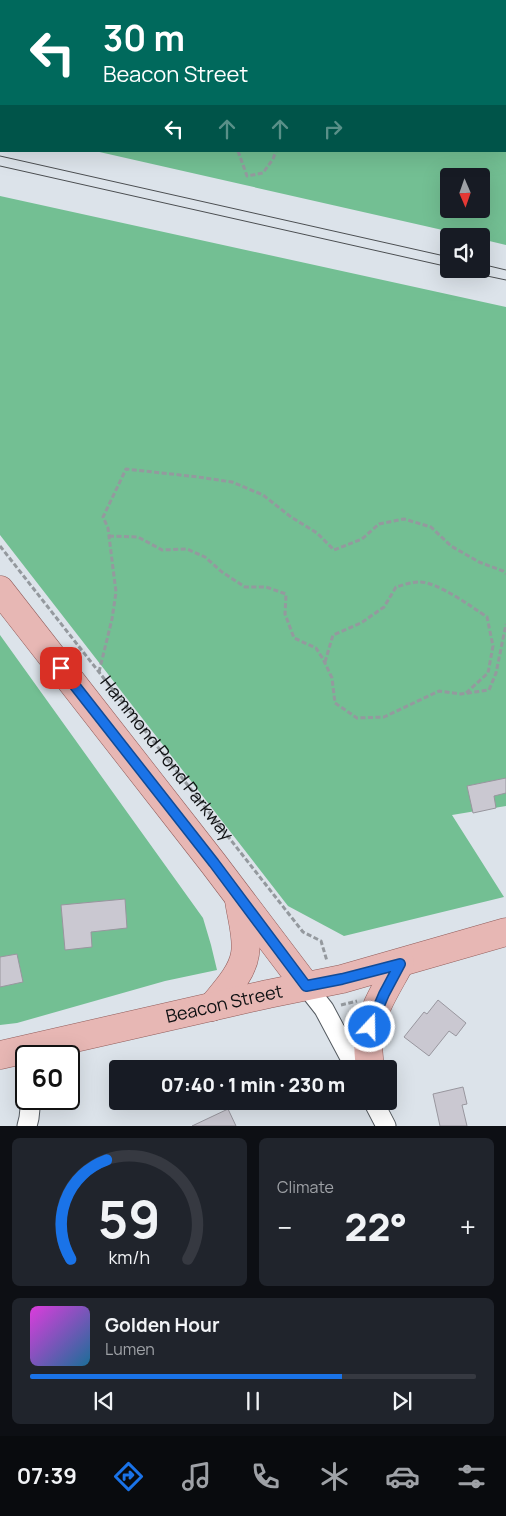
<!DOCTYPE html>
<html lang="en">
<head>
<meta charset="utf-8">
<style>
	:root { --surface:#171b24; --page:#20242c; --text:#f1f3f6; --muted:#9ea1a6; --line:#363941; --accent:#1a73e8 }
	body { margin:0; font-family:Manrope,sans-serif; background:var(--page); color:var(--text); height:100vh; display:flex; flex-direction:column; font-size:19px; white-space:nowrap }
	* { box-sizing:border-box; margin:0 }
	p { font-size:16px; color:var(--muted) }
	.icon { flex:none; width:28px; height:28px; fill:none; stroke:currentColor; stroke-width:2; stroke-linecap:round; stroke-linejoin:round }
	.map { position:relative; height:1126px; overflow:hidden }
	.details { display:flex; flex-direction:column; gap:12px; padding:12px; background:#0d0f14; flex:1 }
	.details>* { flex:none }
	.banner { position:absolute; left:0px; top:0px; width:506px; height:152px; box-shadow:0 5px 20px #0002; background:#00695c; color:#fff; overflow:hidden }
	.needle { width:32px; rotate:178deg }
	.tools { position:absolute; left:440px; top:168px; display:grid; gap:10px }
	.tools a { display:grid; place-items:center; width:50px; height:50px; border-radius:5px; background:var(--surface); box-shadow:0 5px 20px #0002; font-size:25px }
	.speed { position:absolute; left:15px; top:1045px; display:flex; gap:10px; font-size:25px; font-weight:700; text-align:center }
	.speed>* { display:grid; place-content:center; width:65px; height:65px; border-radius:50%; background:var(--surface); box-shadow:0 5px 20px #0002; line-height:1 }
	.speed .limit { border:2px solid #111; border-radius:8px; background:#fff; color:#111 }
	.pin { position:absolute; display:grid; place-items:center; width:42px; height:42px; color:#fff; margin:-21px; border-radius:10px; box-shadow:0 2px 8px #0006 }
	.me { position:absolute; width:55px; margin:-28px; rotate:21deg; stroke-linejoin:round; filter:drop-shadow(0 0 4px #0008) }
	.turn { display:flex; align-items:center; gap:18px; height:105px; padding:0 20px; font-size:22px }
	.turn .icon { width:65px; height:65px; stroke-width:2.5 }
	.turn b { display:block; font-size:35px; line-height:42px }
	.lanes { display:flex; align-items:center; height:48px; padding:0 20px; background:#0003; justify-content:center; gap:25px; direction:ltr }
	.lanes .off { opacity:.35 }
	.big { font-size:38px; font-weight:800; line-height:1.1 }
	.details .widget { flex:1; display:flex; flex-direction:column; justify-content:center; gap:8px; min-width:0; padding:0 18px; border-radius:8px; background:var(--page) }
	.details .dial { align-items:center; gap:0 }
	.dial svg { height:130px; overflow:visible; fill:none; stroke:var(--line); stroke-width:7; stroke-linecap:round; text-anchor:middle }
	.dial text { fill:var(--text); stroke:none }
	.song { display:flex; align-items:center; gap:15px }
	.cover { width:60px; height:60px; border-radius:8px; background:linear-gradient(135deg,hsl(300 70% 55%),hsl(200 70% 35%)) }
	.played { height:5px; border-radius:2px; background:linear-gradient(90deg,var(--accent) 70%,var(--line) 70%) }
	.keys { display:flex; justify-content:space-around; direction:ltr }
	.heat { display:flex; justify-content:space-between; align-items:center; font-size:28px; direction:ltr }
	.details .tiles { flex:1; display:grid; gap:12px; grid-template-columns:1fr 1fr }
	.widget:last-child { grid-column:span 2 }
	.trip { position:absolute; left:109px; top:1060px; width:288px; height:50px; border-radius:5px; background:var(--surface); box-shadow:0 5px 20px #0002; font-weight:800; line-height:50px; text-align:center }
	.tab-bar { display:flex; height:80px; justify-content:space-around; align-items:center; background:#090b0e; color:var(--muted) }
	.tab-bar .icon { width:35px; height:35px }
	.tab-bar .current { color:var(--accent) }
	.tab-bar b { font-size:22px; color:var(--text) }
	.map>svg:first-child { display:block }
	.forest { fill:#73bf93; fill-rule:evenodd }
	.building { fill:#cac8d1; stroke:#98969e }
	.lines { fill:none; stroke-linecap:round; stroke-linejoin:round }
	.minor-casing { stroke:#545a60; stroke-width:21 }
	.primary-casing { stroke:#915d5b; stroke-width:29 }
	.path { stroke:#94999e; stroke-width:3; stroke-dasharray:5 2.5; stroke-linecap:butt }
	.minor { stroke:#fff; stroke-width:19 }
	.primary { stroke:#e7b7b4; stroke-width:28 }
	.tram { stroke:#4c4f52; stroke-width:1 }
	.route-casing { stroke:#114b97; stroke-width:12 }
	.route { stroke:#1a73e8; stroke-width:9 }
	.labels { text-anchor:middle; stroke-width:4; stroke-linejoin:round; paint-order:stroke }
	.street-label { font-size:18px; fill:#0e1012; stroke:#e9f0f7 }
</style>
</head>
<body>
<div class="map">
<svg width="506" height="1126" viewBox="0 0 506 1126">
	<rect width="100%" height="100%" fill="#dce3ea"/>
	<g class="forest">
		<path d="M0,0h506v245l-25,-6v-3h-12l-374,-85h410v-150h-504v129h-1zM449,176h32v33h-32z"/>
		<path d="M0,196l506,111v499l-54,9 52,82 -160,39 -56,-30 -288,-371z"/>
		<path d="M0,635l203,283 8,27 6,25 -52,11 -148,42 -17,2z"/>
	</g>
	<g class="building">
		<path d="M506,778v15l-12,3 2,12 -23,5 -6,-27z"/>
		<path d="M125,899l2,29 -36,4 1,15 -27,3 -4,-45z"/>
		<path d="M17,954l6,28 -23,5v-30z"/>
		<path d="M438,1000l28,23 -10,13 -7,-5 -20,25 -25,-19 20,-25 3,2z"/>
		<path d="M463,1087l4,17 -5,1 5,21h-27l-7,-32z"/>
		<path d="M228,1109l8,17h-44z"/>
	</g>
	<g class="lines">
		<g class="minor-casing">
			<g id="minor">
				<path d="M306,986l18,23 32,60"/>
				<path d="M373,1101l13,25"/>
				<path d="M27,1126l2,-8 2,-19"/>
			</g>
		</g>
		<g class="primary-casing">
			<g id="primary">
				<path d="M0,590l213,273 93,123"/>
				<path d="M212,1007c12,-15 30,-33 33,-53 3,-16 -4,-38 -6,-54"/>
				<path id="s2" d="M0,1055l268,-61 74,-15 164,-47"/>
				<path d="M370,1069c-1,-12 -3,-24 -1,-36 3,-24 20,-49 31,-70"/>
			</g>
		</g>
		<g class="path">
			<path d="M88,0l1,1"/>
			<path d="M211,0v1"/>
			<path d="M348,1l1,-1"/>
			<path d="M238,151l9,25 16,-3 10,-14 3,-8"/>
			<path d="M109,536l29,1 24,13 25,-1 18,8 17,15 23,15h21l20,7 -1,20 9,24 22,10 7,11 9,19 3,25 22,15 27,-1 55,-26 22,3 28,-4 7,-17 10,-49"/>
			<path id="s1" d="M0,546l303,386 18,9 6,20"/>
			<path d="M325,662l8,-27 28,-12 23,-16 12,-20c7,-2 15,-5 23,-5 17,-1 53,25 68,35l6,29 -5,27 -22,20"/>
			<path d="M99,672l13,-53 4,-27 -8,-64 -5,-11 23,-48 72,8 34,5 31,13 28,22 26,16 17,17 28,-11 17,-15 25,-5 27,8 20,19 28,16 24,9 3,3"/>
			<path d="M341,1005l16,-4"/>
		</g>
		<use href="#minor" class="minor"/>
		<use href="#primary" class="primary"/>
		<g class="tram">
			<path d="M0,156l449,101"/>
			<path d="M0,166l449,101"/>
			<path d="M481,264l25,6"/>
			<path d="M454,269l52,11"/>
		</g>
	</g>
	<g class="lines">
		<g class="route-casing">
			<path id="route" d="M61,668l153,195 92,123 36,-7 58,-15 -16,30 -14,33"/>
		</g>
		<use href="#route" class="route"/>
	</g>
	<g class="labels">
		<g class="street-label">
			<text dy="6" stroke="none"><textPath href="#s1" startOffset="270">Hammond Pond Parkway</textPath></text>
			<text dy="6" stroke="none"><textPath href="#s2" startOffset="230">Beacon Street</textPath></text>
		</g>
	</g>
</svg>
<div class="tools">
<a><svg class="needle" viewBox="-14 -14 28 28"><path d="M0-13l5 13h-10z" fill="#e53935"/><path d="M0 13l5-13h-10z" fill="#9ea1a6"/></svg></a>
<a><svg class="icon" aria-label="sound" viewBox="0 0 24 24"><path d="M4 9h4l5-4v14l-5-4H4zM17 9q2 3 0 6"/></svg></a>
</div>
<div class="speed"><div class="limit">60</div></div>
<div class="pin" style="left:61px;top:668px;background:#d93025"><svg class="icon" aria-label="arrive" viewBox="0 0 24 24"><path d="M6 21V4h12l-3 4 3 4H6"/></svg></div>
<svg class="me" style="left:370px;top:1027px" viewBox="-20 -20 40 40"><circle r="17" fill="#1a73e8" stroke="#fff" stroke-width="3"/><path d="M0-11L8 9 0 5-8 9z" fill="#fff"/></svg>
<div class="trip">07:40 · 1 min · 230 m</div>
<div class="banner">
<div class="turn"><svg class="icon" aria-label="left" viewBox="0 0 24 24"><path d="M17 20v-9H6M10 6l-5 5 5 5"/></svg><div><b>30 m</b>Beacon Street</div></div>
<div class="lanes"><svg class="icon" aria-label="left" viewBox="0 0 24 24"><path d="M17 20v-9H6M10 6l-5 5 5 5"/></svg><svg class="icon off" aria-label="ahead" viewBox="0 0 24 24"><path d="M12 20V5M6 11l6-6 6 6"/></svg><svg class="icon off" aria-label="ahead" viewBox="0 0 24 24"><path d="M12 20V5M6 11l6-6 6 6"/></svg><svg class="icon off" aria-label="right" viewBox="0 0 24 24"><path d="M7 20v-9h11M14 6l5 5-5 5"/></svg></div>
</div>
</div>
<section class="details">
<div class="tiles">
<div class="widget dial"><svg viewBox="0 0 100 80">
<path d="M14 69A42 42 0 1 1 86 69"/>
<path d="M14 69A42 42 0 0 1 36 8" stroke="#1a73e8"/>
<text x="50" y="56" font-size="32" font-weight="700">59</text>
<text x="50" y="72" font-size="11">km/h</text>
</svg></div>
<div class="widget"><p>Climate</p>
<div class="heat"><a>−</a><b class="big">22°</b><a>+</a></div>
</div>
<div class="widget">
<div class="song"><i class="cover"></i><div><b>Golden Hour</b><p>Lumen</p></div></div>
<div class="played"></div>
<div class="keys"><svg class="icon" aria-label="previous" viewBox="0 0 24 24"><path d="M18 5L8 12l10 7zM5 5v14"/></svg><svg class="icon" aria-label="pause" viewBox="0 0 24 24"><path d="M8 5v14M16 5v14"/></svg><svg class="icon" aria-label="next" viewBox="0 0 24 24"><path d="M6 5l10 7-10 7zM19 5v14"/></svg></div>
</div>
</div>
</section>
<nav class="tab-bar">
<b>07:39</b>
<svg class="icon current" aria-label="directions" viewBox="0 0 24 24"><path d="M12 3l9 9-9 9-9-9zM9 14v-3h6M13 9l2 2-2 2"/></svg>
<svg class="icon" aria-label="music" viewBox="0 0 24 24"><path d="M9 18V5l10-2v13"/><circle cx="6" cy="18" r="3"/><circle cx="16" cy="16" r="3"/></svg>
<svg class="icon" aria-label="phone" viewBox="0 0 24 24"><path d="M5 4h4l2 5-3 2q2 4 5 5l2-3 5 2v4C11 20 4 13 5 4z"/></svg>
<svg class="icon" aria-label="climate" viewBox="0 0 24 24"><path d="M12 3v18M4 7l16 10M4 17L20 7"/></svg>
<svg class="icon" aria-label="car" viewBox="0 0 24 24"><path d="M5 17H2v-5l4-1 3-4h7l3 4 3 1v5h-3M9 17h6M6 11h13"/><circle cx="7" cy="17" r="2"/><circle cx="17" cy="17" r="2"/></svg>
<svg class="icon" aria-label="filters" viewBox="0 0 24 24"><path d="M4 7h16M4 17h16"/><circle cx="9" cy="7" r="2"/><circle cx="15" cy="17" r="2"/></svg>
</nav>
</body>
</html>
